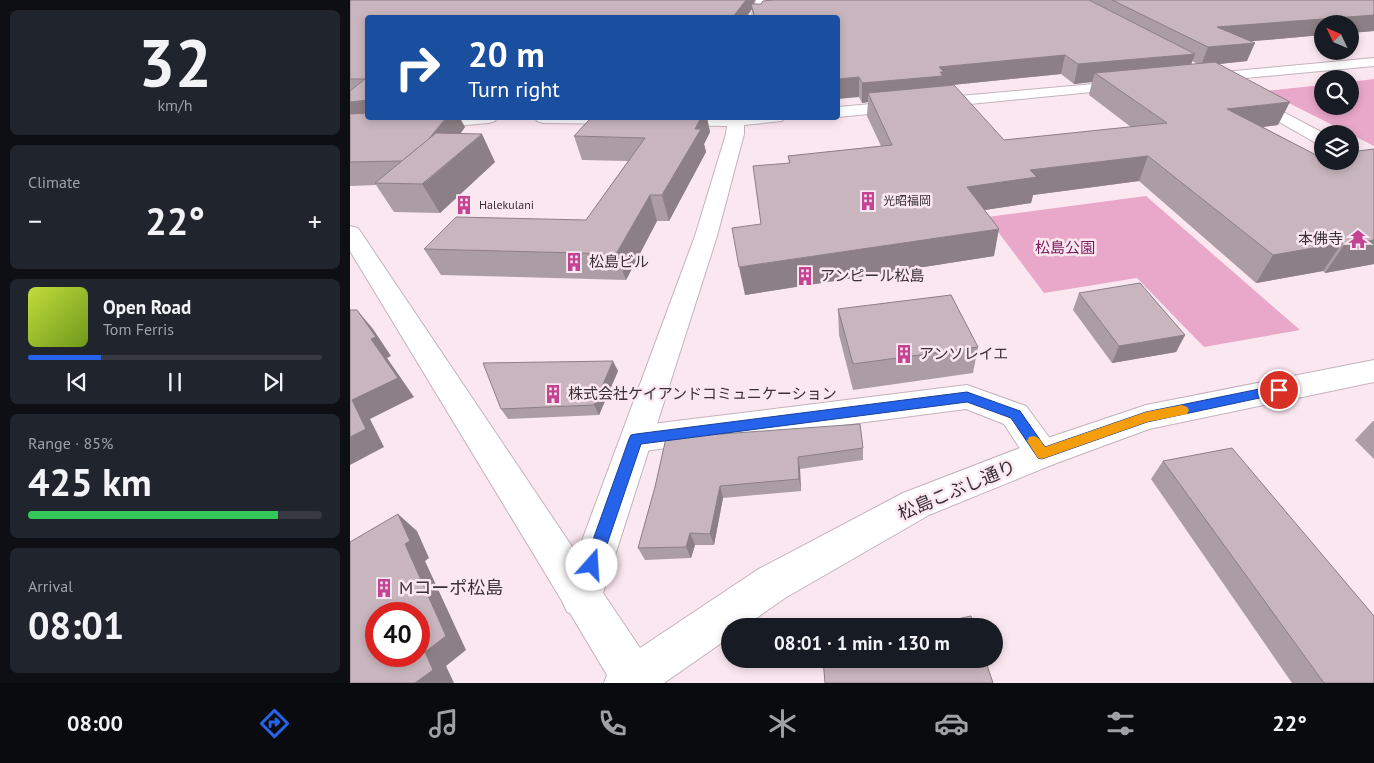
<!DOCTYPE html>
<html lang="en">
<head>
<meta charset="utf-8">
<style>
	:root { --surface:#171b24; --page:#20242c; --text:#f1f3f6; --muted:#9ea1a6; --line:#363941; --accent:#2563eb }
	body { margin:0; font-family:"PT Sans","Noto Sans JP",sans-serif; background:var(--page); color:var(--text); height:100vh; display:flex; flex-direction:column; font-size:19px; white-space:nowrap }
	* { box-sizing:border-box; margin:0 }
	p { font-size:16px; color:var(--muted) }
	.icon { flex:none; width:28px; height:28px; fill:none; stroke:currentColor; stroke-width:2; stroke-linecap:round; stroke-linejoin:round }
	.map { position:relative; flex:1; overflow:hidden }
	.side { display:flex; flex-direction:column; gap:10px; padding:10px; background:#0d0f14; width:350px }
	.side>* { flex:none }
	.hud { position:absolute; left:15px; top:15px; width:475px; height:105px; border-radius:5px; box-shadow:0 2px 8px #0003; background:#1a4fa0; color:#fff; overflow:hidden }
	.needle { width:32px; rotate:314deg }
	.tools { position:absolute; left:964px; top:15px; display:grid; gap:10px }
	.tools a { display:grid; place-items:center; width:45px; height:45px; border-radius:50%; background:var(--surface); box-shadow:0 2px 8px #0003; font-size:25px }
	.speed { position:absolute; left:15px; top:602px; display:flex; gap:10px; font-size:25px; font-weight:700; text-align:center }
	.speed>* { display:grid; place-content:center; width:65px; height:65px; border-radius:50%; background:var(--surface); box-shadow:0 2px 8px #0003; line-height:1 }
	.speed .limit { border:8px solid #d22; background:#fff; color:#111 }
	.pin { position:absolute; display:grid; place-items:center; width:42px; height:42px; color:#fff; margin:-21px; border:2px solid #fff; border-radius:50%; box-shadow:0 1px 5px #0007 }
	.me { position:absolute; width:55px; margin:-28px; rotate:19deg; stroke-linejoin:round; filter:drop-shadow(0 0 4px #0008) }
	.turn { display:flex; align-items:center; gap:18px; height:105px; padding:0 20px; font-size:22px }
	.turn .icon { width:65px; height:65px; stroke-width:2.5 }
	.turn b { display:block; font-size:35px; line-height:42px }
	.big { font-size:38px; font-weight:600; line-height:1.1 }
	.side .tile { flex:1; display:flex; flex-direction:column; justify-content:center; gap:8px; min-width:0; padding:0 18px; border-radius:8px; background:var(--page) }
	.side .dial { align-items:center; gap:0 }
	.dial b { font-size:65px; line-height:1 }
	.song { display:flex; align-items:center; gap:15px }
	.cover { width:60px; height:60px; border-radius:8px; background:linear-gradient(135deg,hsl(70 70% 55%),hsl(80 70% 35%)) }
	.played { height:5px; border-radius:2px; background:linear-gradient(90deg,var(--accent) 25%,var(--line) 25%) }
	.keys { display:flex; justify-content:space-around; direction:ltr }
	.heat { display:flex; justify-content:space-between; align-items:center; font-size:28px; direction:ltr }
	.charge { height:8px; border-radius:4px; background:linear-gradient(90deg,#34c759 85%,var(--line) 0) }
	.trip { position:absolute; left:371px; top:618px; width:282px; height:50px; border-radius:25px; background:var(--surface); box-shadow:0 2px 8px #0003; font-weight:600; line-height:50px; text-align:center }
	.tab-bar { display:flex; height:80px; justify-content:space-around; align-items:center; background:#090b0e; color:var(--muted) }
	.tab-bar .icon { width:35px; height:35px }
	.tab-bar .selected { color:var(--accent) }
	.tab-bar b { font-size:22px; color:var(--text) }
	main { display:flex; flex:1; min-height:0 }
	.map>svg:first-child { display:block }
	.green { fill:#e9a7ca }
	.lines { fill:none; stroke-linecap:round; stroke-linejoin:round }
	.minor-casing { stroke:#c4b2bb; stroke-width:2 }
	.tertiary-casing { stroke:#c4b2bb; stroke-width:2 }
	.minor { fill:#fff; fill-rule:evenodd }
	.tertiary { fill:#fff; fill-rule:evenodd }
	.wall { fill:#ac9ca3; fill-rule:evenodd }
	.shaded-wall { fill:#8c7f85 }
	.building { fill:#c8b5be; stroke:#8c7f85; fill-rule:evenodd }
	.route { fill:#2563eb; stroke:#184099 }
	.slow { fill:#f59e0b }
	.labels { text-anchor:middle; stroke-width:5; stroke-linejoin:round; paint-order:stroke }
	.far-poi-label { font-size:12px; fill:#393135; stroke:#fbe7f0; text-anchor:start }
	.poi-label { font-size:15px; fill:#393135; stroke:#fbe7f0; text-anchor:start }
	.park-label { font-size:15px; fill:#7a1958; stroke:#fbe7f0 }
	.near-street-label { font-size:18px; fill:#393135; stroke:#fbe7f0 }
	.near-poi-label { font-size:18px; fill:#393135; stroke:#fbe7f0; text-anchor:start }
</style>
</head>
<body>
<main>
<section class="side">
<div class="tile dial"><b>32</b><p>km/h</p></div>
<div class="tile"><p>Climate</p>
<div class="heat"><a>−</a><b class="big">22°</b><a>+</a></div>
</div>
<div class="tile">
<div class="song"><i class="cover"></i><div><b>Open Road</b><p>Tom Ferris</p></div></div>
<div class="played"></div>
<div class="keys"><svg class="icon" aria-label="previous" viewBox="0 0 24 24"><path d="M18 5L8 12l10 7zM5 5v14"/></svg><svg class="icon" aria-label="pause" viewBox="0 0 24 24"><path d="M8 5v14M16 5v14"/></svg><svg class="icon" aria-label="next" viewBox="0 0 24 24"><path d="M6 5l10 7-10 7zM19 5v14"/></svg></div>
</div>
<div class="tile"><p>Range · 85%</p><b class="big">425 km</b><div class="charge"></div></div>
<div class="tile"><p>Arrival</p><b class="big">08:01</b></div>
</section>
<div class="map">
<svg width="1024" height="683" viewBox="0 0 1024 683">
	<rect width="100%" height="100%" fill="#fbe7f0"/>
	<g class="green">
		<path d="M1024,79v67l-109,-55 57,-6v21h28v-24z"/>
		<path d="M796,196l154,134 -96,17 -67,-69 -93,15 -57,-76z"/>
	</g>
	<g class="lines">
		<g class="minor-casing">
			<g id="minor">
				<path d="M899,94l76,40h-3v10l-6,-1 -72,-41 -3,-3 3,-3z"/>
				<path d="M87,118h60l-2,3 -6,2 -139,12v-10z"/>
				<path d="M617,385l59,21 28,38 5,10 -5,10 -12,4 -12,-4 -26,-40 -38,-15 -330,43 -11,-4 -5,-9 5,-9 11,-4z"/>
			</g>
		</g>
		<g class="tertiary-casing">
			<g id="tertiary">
				<path d="M406,0h10l-3,18h-12z"/>
				<path d="M1024,58v8l-172,16 -5,-1 -2,-3 2,-3 5,-1z"/>
				<path d="M777,81l5,1 2,3 -2,3 -294,29v-10z"/>
				<path d="M185,118h99l1,1 -2,3 -6,2 -84,-1 -6,-2z"/>
				<path d="M313,118h121l-2,3 -38,4v9l-27,102 -114,357 37,55 117,-78 146,-77 127,-49 116,-39 228,-45v22l-225,47 -95,35 -125,51 -144,83 -40,28h-15v11l-66,46h-60l3,-8 -37,-62 -3,-1 -5,-11 -212,-350v-25l8,2 219,326 118,-318 31,-102 1,-8 -57,-1 -6,-2 -2,-3z"/>
			</g>
		</g>
		<use href="#minor" class="minor"/>
		<use href="#tertiary" class="tertiary"/>
	</g>
	<g class="wall">
		<path d="M0,0h405l-1,4h7l5,-4h608v31l-24,2v-9h-28v11l-71,6 -4,20 -29,3 60,61 -15,2 55,29 56,-7v115l-49,9 -2,-2 -67,12 -117,-102 -106,14 -2,8 -46,7 9,46 -249,39 16,-71 28,-61 -1,-7 93,-10 -14,-30 1,-14 -6,1 -3,-6 -21,-79h-85l-1,-9 -2,3 -382,6v100l97,9 -5,7 35,28 -55,51 -46,-1 -18,-27 -26,1zM842,61l6,3 -7,1zM711,74l13,10 18,-2 -3,13 42,32 -127,13 -62,-53v-1z"/>
		<path d="M241,118h116l3,14 -6,12 2,8 -37,69h-12l-31,59 -185,-5 -17,-26 162,-29 42,-59 -46,-1 -8,-24z"/>
		<path d="M729,293l106,42 -9,17 -64,11 -39,-53z"/>
		<path d="M488,309l140,38 -5,26 -120,17 -14,-55z"/>
		<path d="M268,371l-19,44 -91,4 -7,-10z"/>
		<path d="M1023,421h1v38l-19,-19z"/>
		<path d="M316,438l197,10v12l-63,9 1,22 -78,7 -9,47h-19l-4,13 -46,2 -7,-12 17,-61z"/>
		<path d="M813,461l211,222h-82l-141,-204z"/>
	</g>
	<g class="shaded-wall">
		<path d="M396,0h9l-3,7 -1,-3 1,5 -6,9h-14z"/>
		<path d="M1024,15v16l-24,2v-9h-28v11l-112,10 7,-18z"/>
		<path d="M905,43l-8,18 -46,5 7,-19z"/>
		<path d="M845,54l-7,19h-93l-3,9 -18,2 4,-20z"/>
		<path d="M715,55l-4,19 -119,12 -1,10 -73,-3v9l-6,1v-20l77,-16z"/>
		<path d="M509,77v20l-21,2v-20z"/>
		<path d="M18,100v18l-18,6v-22z"/>
		<path d="M940,102l-12,23 -61,8 10,-24z"/>
		<path d="M96,118h14l5,9 -39,55 56,-48 13,28 -55,51 -18,-29 -11,-23z"/>
		<path d="M351,118h6l3,14 -6,12 2,8 -37,69 -7,-26 33,-66z"/>
		<path d="M798,156l-9,25 -106,14 -2,8 -67,10 3,-26 63,-17z"/>
		<path d="M300,195l7,26 -31,59 -10,-26z"/>
		<path d="M649,229l-5,27 -249,39 -6,-28z"/>
		<path d="M1024,240v24l-49,9 19,-28z"/>
		<path d="M992,243l-19,28 -67,12 17,-28z"/>
		<path d="M7,310l16,19 18,27 -4,2 27,39 -44,22 14,28 -34,18v-28l2,-37 19,-61z"/>
		<path d="M835,335l-9,17 -64,11 7,-17z"/>
		<path d="M263,361l5,10 -19,44 -5,-10z"/>
		<path d="M448,457l2,12 1,22 -2,-12z"/>
		<path d="M370,486l3,12 -9,47 -4,-11z"/>
		<path d="M48,514l19,17 12,27 -4,3 41,89 -20,16 8,17h-39l10,-31 -20,-108z"/>
		<path d="M340,533l5,12 -4,13 -5,-11z"/>
	</g>
	<g class="building">
		<path d="M0,0h396l-14,18h-364v82l-18,2v-11l15,-12h-15z"/>
		<path d="M424,0h315l106,54 -117,10 -13,-9 -126,12 5,5h-4l3,4 -81,7 -3,-6 -21,2v-61h-83l-4,-14h10l2,-3z"/>
		<path d="M762,0h262v15l-157,12 38,16 -47,4z"/>
		<path d="M865,62l75,40 -63,7 91,47 4,-1v6h28v-9l24,-3v91l-30,5 -2,-2 -69,12 -125,-99 -118,14 7,7 -70,10 32,42 -260,38 -7,-39 29,-4 -8,-58 37,-3 -2,-7 104,-11 -24,-52 86,-8 50,55 163,-17 -72,-50z"/>
		<path d="M18,113v5h78l-18,22 -26,21 -52,1v-48z"/>
		<path d="M241,118h110l-6,11h6l-39,66h-12l-34,59 -192,-5 32,-32 130,3 59,-82 -71,-2z"/>
		<path d="M86,133l46,1 -60,50 -47,-1z"/>
		<path d="M790,283l45,52 -66,11 -40,-53z"/>
		<path d="M601,295l27,52 -125,17 -15,-55z"/>
		<path d="M0,310h7l19,27 -5,2 27,39 -46,22 14,29 -16,8z"/>
		<path d="M263,361l-19,44 -93,4 -18,-46z"/>
		<path d="M510,424l3,24 -65,9 1,22 -79,7 -10,48 -20,-1 -4,14 -48,1 17,-61 11,-49z"/>
		<path d="M882,448l142,168v67h-50l-161,-222z"/>
		<path d="M48,514l12,27 -5,3 41,92 -21,16 8,18 -18,13h-65v-141zM26,614h43v42h-43z"/>
		<path d="M621,616l3,10h-49z"/>
		<path d="M473,659h162l8,24h-168z"/>
	</g>
	<path class="route" d="M929,385l4,2 2,3 -2,3 -136,29 -105,37 -4,-1 -27,-40 -44,-16 -326,42 -43,127 -6,2 -5,-2 -3,-6 45,-126 2,-4 5,-1 331,-42 53,19 25,36 101,-35z"/>
	<path class="slow" d="M832,405l5,2 2,3 -2,4 -40,8 -105,37 -4,-1 -11,-17 2,-4c9,-3 11,3 16,10l101,-35z"/>
	<defs>
		<g id="building-bare" transform="scale(1.5)"><path d="M-4-6H4V6H1V3H-1V6H-4ZM-2.5-4.3h1.7v1.8h-1.7ZM.8-4.3h1.7v1.8H.8ZM-2.5-1h1.7V.8h-1.7ZM.8-1h1.7V.8H.8Z" fill="#c24492" stroke="#fbe7f0" stroke-width="2.5" paint-order="stroke"/></g>
		<g id="temple-bare" transform="scale(1.5)"><path d="M0-6L5-2H3V0L6.5 2.5H4V6H1.5V3h-3V6H-4V2.5H-6.5L-3 0V-2H-5Z" fill="#c24492" stroke="#fbe7f0" stroke-width="2.5" paint-order="stroke"/></g>
	</defs>
	<g fill-rule="evenodd">
		<use href="#building-bare" x="518" y="201"/>
		<use href="#building-bare" x="114" y="205"/>
		<use href="#temple-bare" x="1008" y="239"/>
		<use href="#building-bare" x="224" y="262"/>
		<use href="#building-bare" x="455" y="276"/>
		<use href="#building-bare" x="554" y="354"/>
		<use href="#building-bare" x="203" y="394"/>
		<use href="#building-bare" x="34" y="588"/>
	</g>
	<g class="labels">
		<g class="far-poi-label">
			<text x="533" y="205">光昭福岡</text>
			<text x="129" y="209">Halekulani</text>
		</g>
		<g class="poi-label">
			<text x="993" y="244" text-anchor="end">本佛寺</text>
			<text x="239" y="267">松島ビル</text>
			<text x="470" y="281">アンピール松島</text>
			<text x="569" y="359">アンソレイエ</text>
			<text x="218" y="399">株式会社ケイアンドコミュニケーション</text>
		</g>
		<g class="park-label">
			<text x="715" y="253">松島公園</text>
		</g>
		<g class="near-street-label">
			<text transform="translate(607 490) rotate(-23)" y="6">松島こぶし通り</text>
		</g>
		<g class="near-poi-label">
			<text x="49" y="594">Mコーポ松島</text>
		</g>
	</g>
</svg>
<div class="tools">
<a><svg class="needle" viewBox="-14 -14 28 28"><path d="M0-13l5 13h-10z" fill="#e53935"/><path d="M0 13l5-13h-10z" fill="#9ea1a6"/></svg></a>
<a><svg class="icon" aria-label="search" viewBox="0 0 24 24"><circle cx="10" cy="10" r="6"/><path d="M15 15l6 6"/></svg></a>
<a><svg class="icon" aria-label="layers" viewBox="0 0 24 24"><path d="M12 4l9 5-9 5-9-5zM3 14l9 5 9-5"/></svg></a>
</div>
<div class="speed"><div class="limit">40</div></div>
<div class="pin" style="left:929px;top:390px;background:#d93025"><svg class="icon" aria-label="arrive" viewBox="0 0 24 24"><path d="M6 21V4h12l-3 4 3 4H6"/></svg></div>
<svg class="me" style="left:242px;top:565px" viewBox="-20 -20 40 40"><circle r="19" fill="#fff"/><path d="M0-13L10 11 0 6-10 11z" fill="#2563eb"/></svg>
<div class="trip">08:01 · 1 min · 130 m</div>
<div class="hud">
<div class="turn"><svg class="icon" aria-label="right" viewBox="0 0 24 24"><path d="M7 20v-9h11M14 6l5 5-5 5"/></svg><div><b>20 m</b>Turn right</div></div>
</div>
</div>
</main>
<nav class="tab-bar">
<b>08:00</b>
<svg class="icon selected" aria-label="directions" viewBox="0 0 24 24"><path d="M12 3l9 9-9 9-9-9zM9 14v-3h6M13 9l2 2-2 2"/></svg>
<svg class="icon" aria-label="music" viewBox="0 0 24 24"><path d="M9 18V5l10-2v13"/><circle cx="6" cy="18" r="3"/><circle cx="16" cy="16" r="3"/></svg>
<svg class="icon" aria-label="phone" viewBox="0 0 24 24"><path d="M5 4h4l2 5-3 2q2 4 5 5l2-3 5 2v4C11 20 4 13 5 4z"/></svg>
<svg class="icon" aria-label="climate" viewBox="0 0 24 24"><path d="M12 3v18M4 7l16 10M4 17L20 7"/></svg>
<svg class="icon" aria-label="car" viewBox="0 0 24 24"><path d="M5 17H2v-5l4-1 3-4h7l3 4 3 1v5h-3M9 17h6M6 11h13"/><circle cx="7" cy="17" r="2"/><circle cx="17" cy="17" r="2"/></svg>
<svg class="icon" aria-label="filters" viewBox="0 0 24 24"><path d="M4 7h16M4 17h16"/><circle cx="9" cy="7" r="2"/><circle cx="15" cy="17" r="2"/></svg>
<b>22°</b>
</nav>
</body>
</html>
